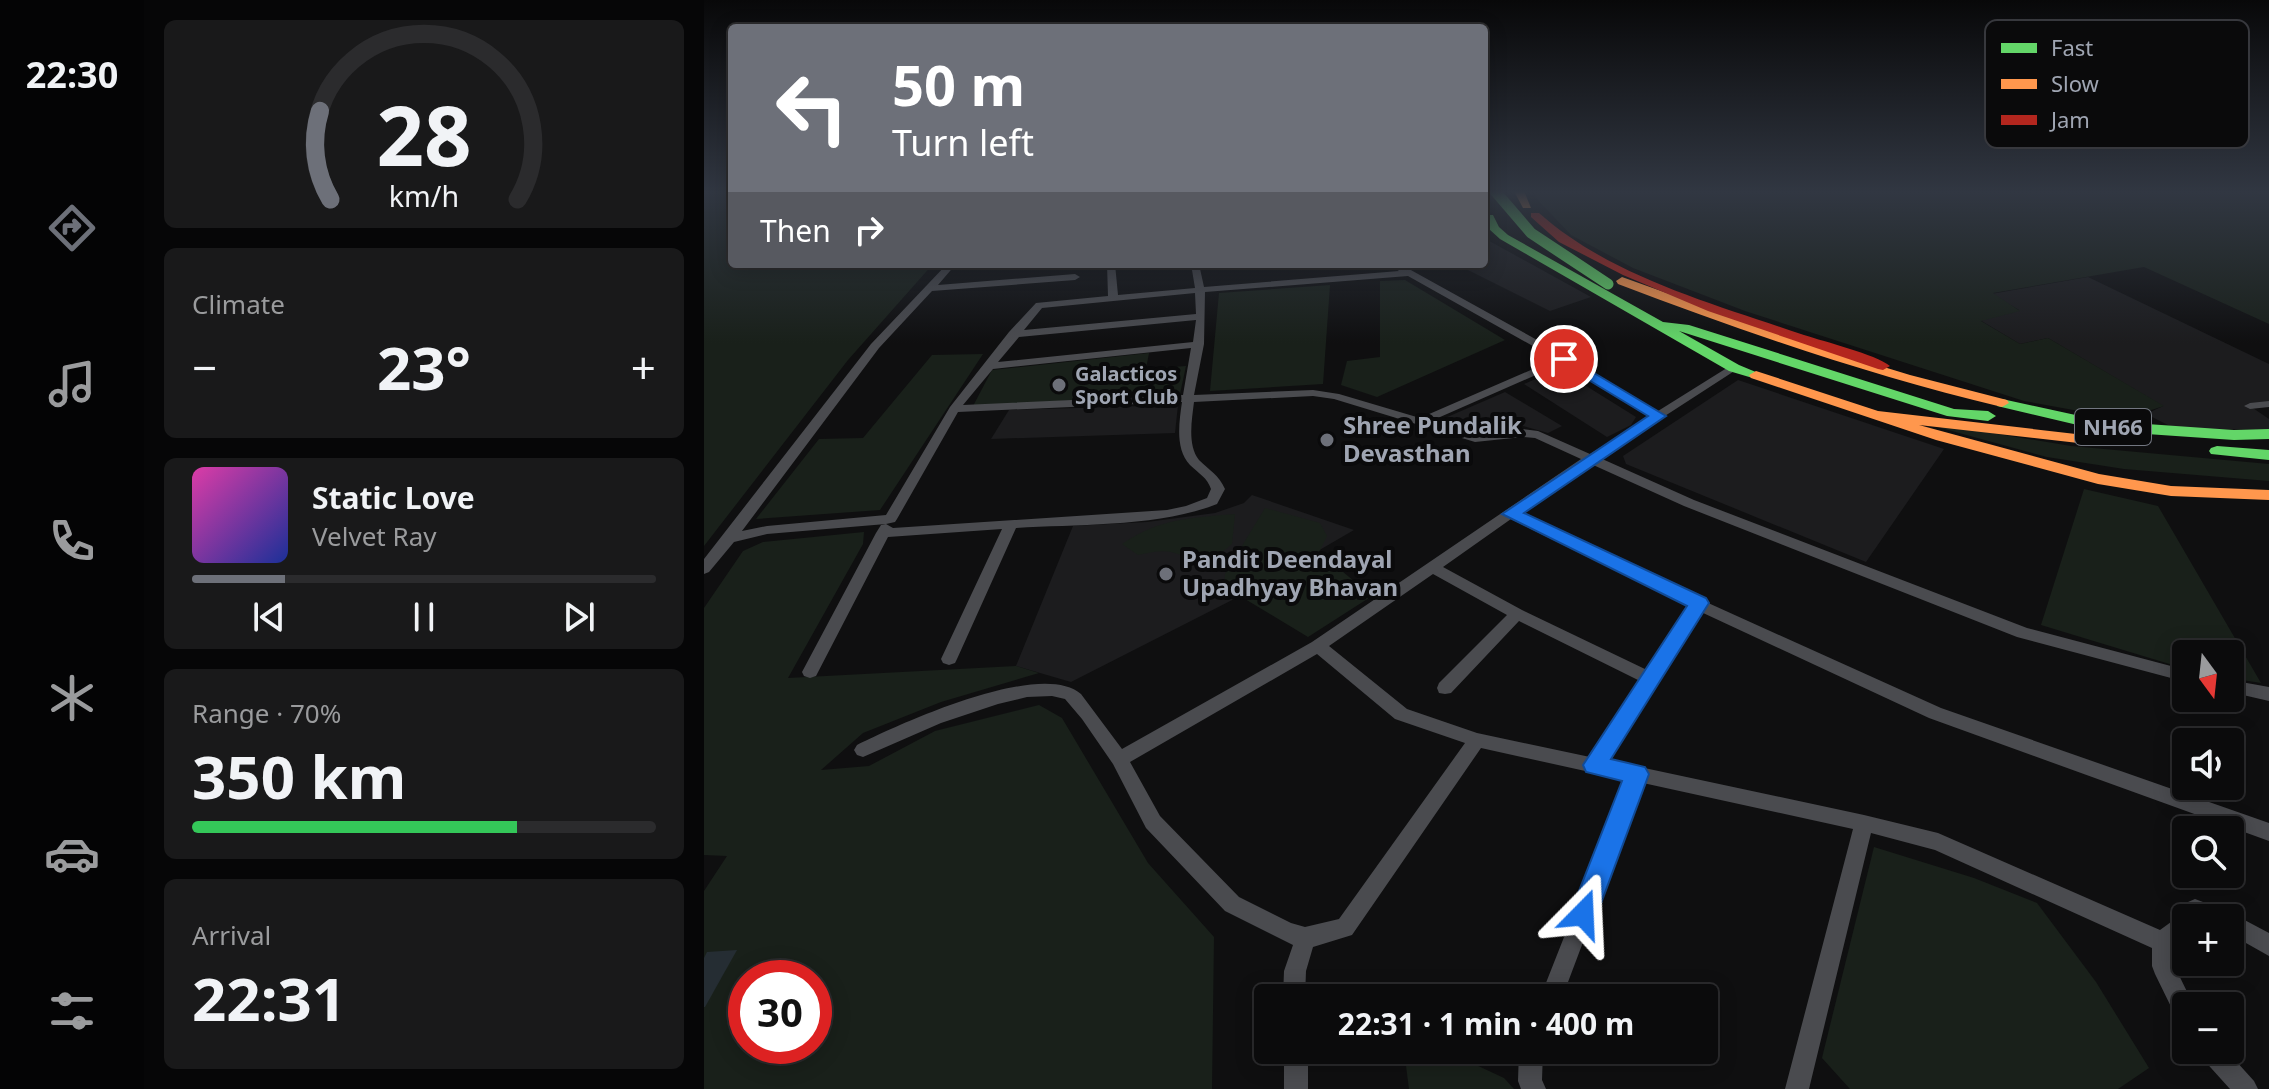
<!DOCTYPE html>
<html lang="en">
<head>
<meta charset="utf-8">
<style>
	:root { --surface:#0b0b0c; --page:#19191a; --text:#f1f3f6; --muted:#9a9b9d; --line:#2b2b2d; --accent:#6d7079 }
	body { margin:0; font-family:"Noto Sans",sans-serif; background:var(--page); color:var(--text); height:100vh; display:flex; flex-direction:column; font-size:30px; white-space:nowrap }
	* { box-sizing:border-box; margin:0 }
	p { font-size:26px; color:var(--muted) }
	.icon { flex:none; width:44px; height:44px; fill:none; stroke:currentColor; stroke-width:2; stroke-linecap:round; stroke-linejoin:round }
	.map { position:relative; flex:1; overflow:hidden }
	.drawer { display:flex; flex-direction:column; gap:20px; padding:20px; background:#060607; width:560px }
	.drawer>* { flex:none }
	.guide { position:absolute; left:24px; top:24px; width:760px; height:244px; border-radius:8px; box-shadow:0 4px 20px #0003,0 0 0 2px var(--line); background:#6d7079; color:#fff; overflow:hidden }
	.needle { width:52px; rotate:165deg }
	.tools { position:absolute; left:1468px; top:640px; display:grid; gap:16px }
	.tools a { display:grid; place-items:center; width:72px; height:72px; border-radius:8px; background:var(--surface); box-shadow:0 4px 20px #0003,0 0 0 2px var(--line); font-size:40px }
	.speed { position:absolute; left:24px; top:960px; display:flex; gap:16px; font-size:40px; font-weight:700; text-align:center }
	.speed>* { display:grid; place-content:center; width:104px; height:104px; border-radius:50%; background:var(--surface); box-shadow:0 4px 20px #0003,0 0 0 2px var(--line); line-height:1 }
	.speed .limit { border:12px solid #d22; background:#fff; color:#111 }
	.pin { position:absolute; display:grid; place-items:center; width:68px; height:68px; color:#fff; margin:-34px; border:4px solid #fff; border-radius:50%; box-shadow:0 2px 8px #0007 }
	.me { position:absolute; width:88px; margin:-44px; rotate:21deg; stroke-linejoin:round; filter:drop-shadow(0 0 6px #0008) }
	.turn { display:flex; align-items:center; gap:28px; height:168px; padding:0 32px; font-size:36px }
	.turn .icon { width:104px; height:104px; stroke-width:2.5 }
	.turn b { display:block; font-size:56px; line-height:68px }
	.then { display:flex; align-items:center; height:76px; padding:0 32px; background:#0003; gap:16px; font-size:30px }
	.big { font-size:60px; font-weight:700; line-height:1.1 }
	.drawer .widget { flex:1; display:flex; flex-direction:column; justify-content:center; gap:12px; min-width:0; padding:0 28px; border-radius:12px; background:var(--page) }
	.drawer .dial { align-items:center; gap:0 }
	.dial svg { height:208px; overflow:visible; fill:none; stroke:var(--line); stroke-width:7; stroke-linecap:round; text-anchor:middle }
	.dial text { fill:var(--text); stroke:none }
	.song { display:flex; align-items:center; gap:24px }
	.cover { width:96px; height:96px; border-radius:12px; background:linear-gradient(135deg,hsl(320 70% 55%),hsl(230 70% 35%)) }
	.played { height:8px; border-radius:4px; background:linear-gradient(90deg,var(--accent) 20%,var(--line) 20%) }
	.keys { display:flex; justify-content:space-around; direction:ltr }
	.heat { display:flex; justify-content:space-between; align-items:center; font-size:44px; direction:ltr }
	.charge { height:12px; border-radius:6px; background:linear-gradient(90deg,#34c759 70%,var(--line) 0) }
	.trip { position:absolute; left:550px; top:984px; width:464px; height:80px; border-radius:8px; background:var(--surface); box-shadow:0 4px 20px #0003,0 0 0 2px var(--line); font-weight:700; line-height:80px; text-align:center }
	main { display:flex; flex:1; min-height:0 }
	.menu { display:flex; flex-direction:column; width:144px; justify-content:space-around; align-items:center; background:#040405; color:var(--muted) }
	.menu .icon { width:56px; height:56px }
	.menu .active { color:var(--accent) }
	.menu b { font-size:36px; color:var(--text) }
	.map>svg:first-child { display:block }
	.built { fill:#1c1c1e }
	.green { fill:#19201a; fill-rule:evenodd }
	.water { fill:#252d33 }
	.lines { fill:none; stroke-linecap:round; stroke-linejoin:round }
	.street { fill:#4a4b4f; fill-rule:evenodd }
	.fast { fill:#63d668; fill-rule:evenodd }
	.slow { fill:#ff974d; fill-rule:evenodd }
	.jam { fill:#b3261e; fill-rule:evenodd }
	.fast-bridge { stroke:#63d668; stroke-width:11 }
	.route { fill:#1a73e8; stroke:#114b97; stroke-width:2 }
	.poi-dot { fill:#6d7079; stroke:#0a0a0b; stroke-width:3 }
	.labels { text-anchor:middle; stroke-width:8; stroke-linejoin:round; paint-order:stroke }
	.far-poi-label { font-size:20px; font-weight:bold; fill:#9fa5b2; stroke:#0a0a0b; text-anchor:start }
	.shield { fill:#0a0a0b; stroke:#727680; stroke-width:2 }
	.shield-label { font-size:22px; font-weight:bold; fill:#9fa5b2 }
	.poi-label { font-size:24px; font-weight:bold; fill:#9fa5b2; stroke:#0a0a0b; text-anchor:start }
	.key { fill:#0a0a0b; stroke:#37383d; stroke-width:2 }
	.key-label { font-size:22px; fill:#9fa5b2 }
</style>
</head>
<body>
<main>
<nav class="menu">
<b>22:30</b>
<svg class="icon active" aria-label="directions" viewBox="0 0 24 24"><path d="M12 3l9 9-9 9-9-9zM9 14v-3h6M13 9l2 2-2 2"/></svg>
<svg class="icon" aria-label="music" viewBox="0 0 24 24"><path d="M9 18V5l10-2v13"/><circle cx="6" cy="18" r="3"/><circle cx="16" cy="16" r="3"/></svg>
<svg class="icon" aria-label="phone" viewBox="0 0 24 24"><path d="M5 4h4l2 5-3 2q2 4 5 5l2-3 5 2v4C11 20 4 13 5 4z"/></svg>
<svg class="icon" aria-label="climate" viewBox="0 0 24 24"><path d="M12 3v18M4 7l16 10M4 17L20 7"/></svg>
<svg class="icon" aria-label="car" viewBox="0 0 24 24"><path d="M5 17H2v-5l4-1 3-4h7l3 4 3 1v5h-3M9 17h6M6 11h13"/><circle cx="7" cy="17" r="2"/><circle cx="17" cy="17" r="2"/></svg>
<svg class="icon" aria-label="filters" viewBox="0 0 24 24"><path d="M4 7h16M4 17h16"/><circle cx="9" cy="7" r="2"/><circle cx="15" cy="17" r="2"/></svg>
</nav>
<section class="drawer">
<div class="widget dial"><svg viewBox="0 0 100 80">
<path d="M14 69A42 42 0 1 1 86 69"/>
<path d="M14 69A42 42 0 0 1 10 35" stroke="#6d7079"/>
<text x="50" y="56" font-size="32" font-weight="700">28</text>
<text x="50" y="72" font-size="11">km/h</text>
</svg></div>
<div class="widget"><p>Climate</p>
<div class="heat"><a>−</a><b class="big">23°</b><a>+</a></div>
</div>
<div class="widget">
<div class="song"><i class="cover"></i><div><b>Static Love</b><p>Velvet Ray</p></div></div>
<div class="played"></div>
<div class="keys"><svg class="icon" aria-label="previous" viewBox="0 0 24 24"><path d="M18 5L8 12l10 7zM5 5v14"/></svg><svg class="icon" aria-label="pause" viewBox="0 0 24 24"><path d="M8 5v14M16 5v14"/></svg><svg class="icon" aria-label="next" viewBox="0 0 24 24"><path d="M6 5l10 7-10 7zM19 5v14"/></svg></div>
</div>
<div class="widget"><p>Range · 70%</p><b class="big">350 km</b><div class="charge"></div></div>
<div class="widget"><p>Arrival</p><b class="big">22:31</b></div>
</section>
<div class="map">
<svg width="1565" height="1089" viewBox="0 0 1565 1089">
	<rect width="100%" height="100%" fill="#0f0f10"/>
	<g class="built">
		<path d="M780,238l107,59 -41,14 -94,-47h28z"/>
		<path d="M1384,277l181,87v38l-22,2 22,15v11l-95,-2 -28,-14 17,-8 -115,-68 -28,6 -40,-24 39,-10 -28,-16z"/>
		<path d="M855,369l77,48 -5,8 -24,12 -83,-53z"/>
		<path d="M1034,380l206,69 -78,113 -240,-98 -3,-8z"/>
		<path d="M801,392l57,34 -14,7 -25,-7 -46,10 -39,-15z"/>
		<path d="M474,405l-3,28 -184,6 18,-29z"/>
		<path d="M548,495l102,35 -114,66 -169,86 -55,-16 57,-140 74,-4 68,-9 29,-10z"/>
	</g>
	<g class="green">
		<path d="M0,191h28v73h201l-85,96 -144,186z"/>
		<path d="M831,191h734v133l-125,-57 -151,26 27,18 -39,10 39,23 28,-6 116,68 -41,13 -99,-18 -279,-90 -112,-43 -62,-33 -35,-37z"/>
		<path d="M701,280l100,60 -128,57 -36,-12 6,-24 33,-4v-76z"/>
		<path d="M626,285l-7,99 -113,7 9,-98z"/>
		<path d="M445,353l-3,16 40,-3 -6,28 -207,12 19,-36z"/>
		<path d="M279,354l-103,156 -124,9 63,-80 44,-1 69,-83z"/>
		<path d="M1239,425l128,21 198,18v17l-145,-12 -77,-12 -106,-29z"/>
		<path d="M1380,489l74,17 103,177 -31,-5v-24h-44v15l-145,-44z"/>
		<path d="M561,508l55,15 7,13 -8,16 53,44 -64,41 -68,-41 -16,-3 1,-19z"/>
		<path d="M531,514l-3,30c-26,23 -31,16 -61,8 -10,-2 -23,1 -33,3l-16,-11c38,-26 69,-26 113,-30z"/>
		<path d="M160,532l-1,12 -75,134 228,-12 23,7 -98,29 -78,31 -42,37 48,-4 66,-35 104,-26 23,13 86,145 66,74 -2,152h-508v-198l23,-35 -23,-1v-247l39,-57 20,-9zM42,978h68v68h-68z"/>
		<path d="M1170,847l100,31 63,25 59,79 53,86 -31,21h-268l-28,-31z"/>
		<path d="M700,1050h40l60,28 10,11h-105z"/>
	</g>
	<path class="water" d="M33,950l-32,57h-1v-49l3,-6z"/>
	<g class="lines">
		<g class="street">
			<path d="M243,264h9l-18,21 137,-11 5,3 -5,3 -143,11 -53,57 -137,183 25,-5 119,-11 64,-108 59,-75 27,-29 72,-7 -1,-32h8l3,31 77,-7 -4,-24h8l5,23 195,-16 -10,-7h11l168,93 90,54 72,-45 4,-1 5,3 -139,90 94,42 333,128 159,42v12l-169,-45 -333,-131 -93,-42 -71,49 178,85 6,1 2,3 235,106 328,115v18l-340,-123 -228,-106 -94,148 257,55 74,18 222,97 22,-16 6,-12 7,-3 32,12 1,2 9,3 32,17v23l-39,-22v-16h-44v18l-13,11 1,18 20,41h-8v18l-8,-3 -23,-47 -3,-8v-18l-217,-98 -64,-17 -62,256h-24l68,-260 -210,-46 -81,215h-22l86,-218 -145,-32 -129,187 -39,12 -7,24 -1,27h-22l1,-27 9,-26 -68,-34 -79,-83 -33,-64 -31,-45 -17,-20 -13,-3 -25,1 -29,7 -57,19 -78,34 -6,-2 -3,-5 3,-5c43,-21 183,-86 224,-51l41,55 190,-107 269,-183 -46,-21 -12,-1 -48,5 -141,-43 -21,-3 -119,6c-2,17 -7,43 5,58 10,10 20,15 26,29l-8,15c-58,23 -138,20 -201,24l-59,131 -2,4 -6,2 -6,-2 -2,-4 61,-130 -114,8 -72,139 -6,2 -6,-2 -2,-4 74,-139 5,-8 5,-1 -119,10 -33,8 -25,30 -5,2v-15l167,-215zM704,276l148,83 -136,59 -81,-24 -26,-4 -119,5 10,-51 1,-52zM491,293l1,21 -172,16 18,-22zM492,320l-3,22 -195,20 21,-25zM487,348l-8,47 -220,10 30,-36zM859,363l87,53 -60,38 -52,-23 -15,-2 -47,5 -45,-13zM478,402c-3,21 -7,47 8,63 9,9 17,12 21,24l-4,9 -21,8 -19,4 -274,18 -7,-4 9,-2 2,-3 61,-107zM807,519l178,88 -42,63 -125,-60 -79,-43zM729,574l74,41 -68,68 -2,5 2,5 6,1 6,-1 68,-72 121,60 -50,76 -113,-24 -70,-24 -78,-63zM613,654l78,65 70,24 -126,176 -34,8 -14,-4 -52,-26 -79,-81 -30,-54z"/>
			<path d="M1565,401v6l-19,2 -6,-3 6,-3z"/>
			<path d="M1526,680l39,7v14l-39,-9z"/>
			<rect x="580" y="1050" width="24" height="39"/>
			<path d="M815,1050h24l-1,30 4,9h-25l-3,-8z"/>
			<path d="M1494,1050h28l28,31 4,8h-28l-28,-31z"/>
		</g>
		<g class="fast">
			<path d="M781,215h8l6,12 9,8 155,87 26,3 265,84 34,2 8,5 -8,5 -41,-5 -268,-85 60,34 24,10 -7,4 -27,-8 -229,-132 -11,-10z"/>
			<path d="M1298,399l101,22 131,9 35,-1v10l-35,1 -131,-9 -106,-25v-6z"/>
			<path d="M1513,446l52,4v10l-58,-6 -2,-3 2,-3z"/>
		</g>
		<g class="slow">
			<path d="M810,191h10l7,17h-8z"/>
			<path d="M918,277l193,69 95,29 97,25 2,3 -7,4c-131,-31 -258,-75 -384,-123l-2,-3z"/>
			<path d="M1052,371l122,40 224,26 2,3 -2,3 -6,2 -177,-20 180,49 72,12 98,4v10l-98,-4 -73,-12 -162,-44 -185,-62 -2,-3z"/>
		</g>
		<path class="jam" d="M827,213h8c72,64 175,91 265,122 21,7 71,19 86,31l-7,4 -5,-1 -170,-58 -85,-36 -64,-33 -28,-25z"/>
		<path class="fast-bridge" d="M791,191l36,42 77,51"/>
	</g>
	<linearGradient id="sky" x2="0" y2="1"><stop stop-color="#080809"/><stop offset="0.56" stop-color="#313742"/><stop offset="1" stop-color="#313742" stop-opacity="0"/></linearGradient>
	<rect width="1565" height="343" fill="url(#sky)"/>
	<path class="route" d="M860,355l102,61 -142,97 182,85 3,5 -98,156 34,8 4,7 -52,140 -4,9 -10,4 -9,-4 -4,-9 52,-133 -36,-9 -3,-7 104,-159 -185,-92 146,-98 -89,-54v-6z"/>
	<g class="poi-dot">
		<circle cx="355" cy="385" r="8"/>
		<circle cx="623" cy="440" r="8"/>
		<circle cx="462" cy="574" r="8"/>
	</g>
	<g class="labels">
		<g class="far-poi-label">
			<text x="371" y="381">Galacticos<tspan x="371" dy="23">Sport Club</tspan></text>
		</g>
		<rect class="shield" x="1371" y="409" width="76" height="36" rx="6"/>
		<g class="shield-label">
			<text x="1409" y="435">NH66</text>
		</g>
		<g class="poi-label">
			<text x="639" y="434">Shree Pundalik<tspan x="639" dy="28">Devasthan</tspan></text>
			<text x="478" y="568">Pandit Deendayal<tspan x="478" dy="28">Upadhyay Bhavan</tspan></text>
		</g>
	</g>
	<rect x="1281" y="20" width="264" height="128" rx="12" class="key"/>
	<rect x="1297" y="43" width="36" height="10" fill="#63d668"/>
	<rect x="1297" y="79" width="36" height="10" fill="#ff974d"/>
	<rect x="1297" y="115" width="36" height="10" fill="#b3261e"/>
	<g class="key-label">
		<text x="1347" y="56">Fast</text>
		<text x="1347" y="92">Slow</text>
		<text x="1347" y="128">Jam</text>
	</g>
</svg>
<div class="tools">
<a><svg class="needle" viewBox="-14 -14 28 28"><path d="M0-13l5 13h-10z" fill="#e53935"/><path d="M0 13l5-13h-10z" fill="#9a9b9d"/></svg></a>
<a><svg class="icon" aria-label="sound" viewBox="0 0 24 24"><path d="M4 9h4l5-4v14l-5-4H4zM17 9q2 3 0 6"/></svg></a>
<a><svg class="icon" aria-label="search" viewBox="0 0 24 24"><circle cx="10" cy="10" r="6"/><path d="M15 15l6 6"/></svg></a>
<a>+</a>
<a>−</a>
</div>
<div class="speed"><div class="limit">30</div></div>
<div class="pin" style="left:860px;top:359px;background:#d93025"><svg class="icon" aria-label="arrive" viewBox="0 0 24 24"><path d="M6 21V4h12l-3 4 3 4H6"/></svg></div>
<svg class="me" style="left:879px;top:914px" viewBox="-20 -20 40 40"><path d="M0-17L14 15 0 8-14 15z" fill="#1a73e8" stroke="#fff" stroke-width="4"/></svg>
<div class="trip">22:31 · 1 min · 400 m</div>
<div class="guide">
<div class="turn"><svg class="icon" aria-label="left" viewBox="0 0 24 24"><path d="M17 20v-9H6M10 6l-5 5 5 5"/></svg><div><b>50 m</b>Turn left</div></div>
<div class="then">Then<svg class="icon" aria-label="right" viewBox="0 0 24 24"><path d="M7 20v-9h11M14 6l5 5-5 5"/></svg></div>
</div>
</div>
</main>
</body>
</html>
